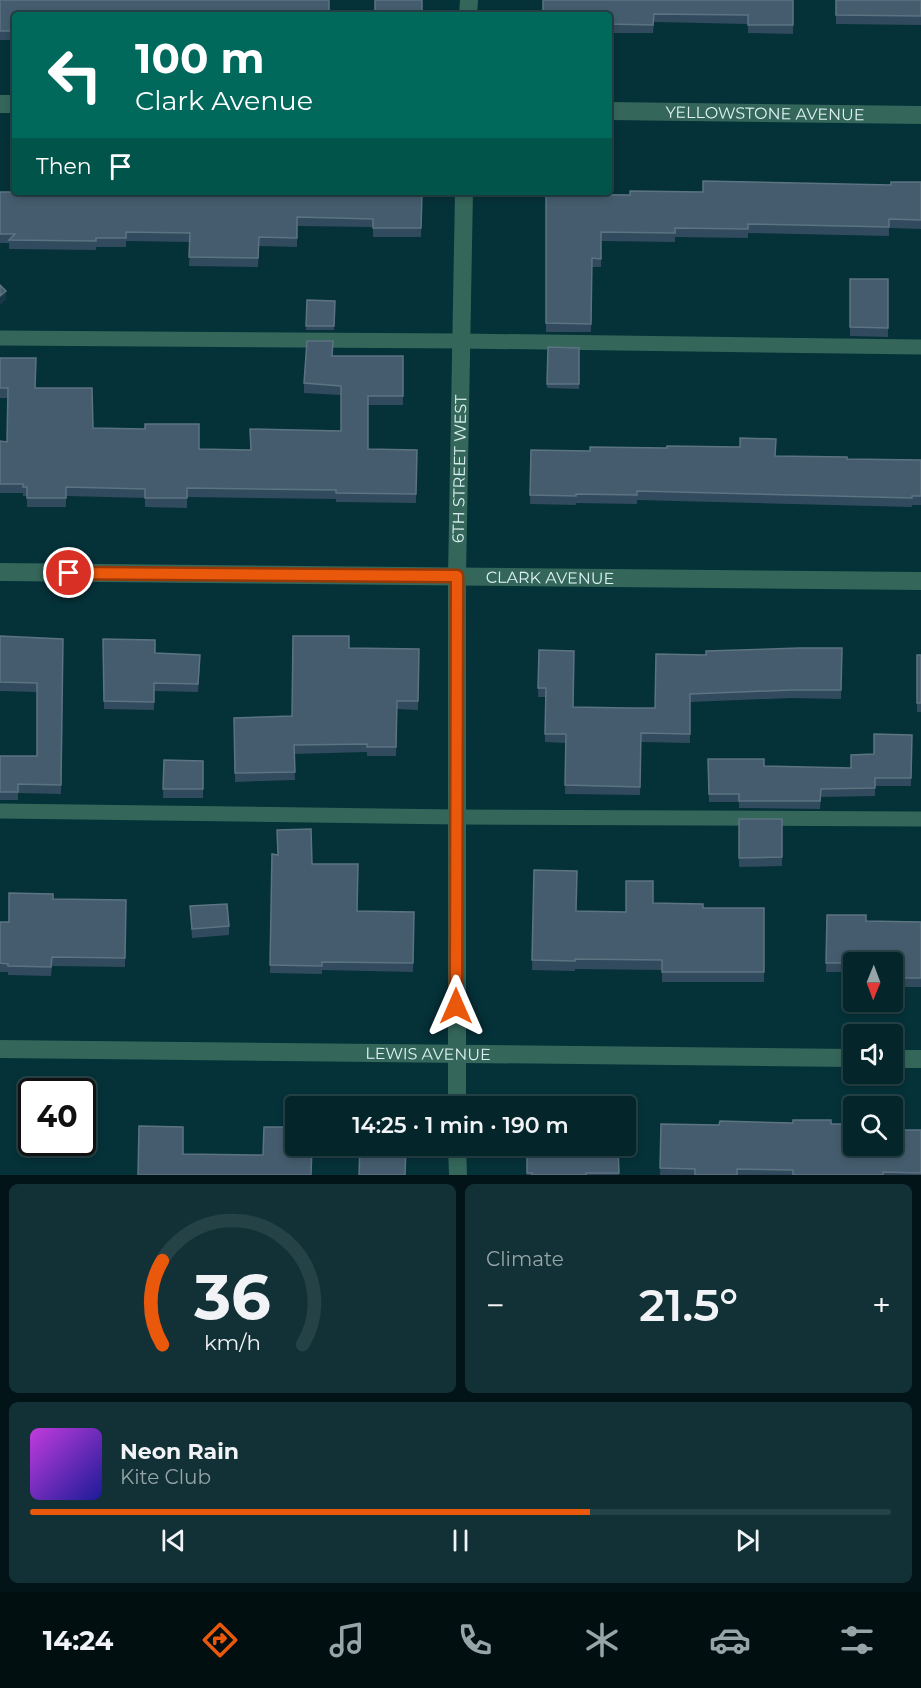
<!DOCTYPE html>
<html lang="en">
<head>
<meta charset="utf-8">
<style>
	:root { --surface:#04252a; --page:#123136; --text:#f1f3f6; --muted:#97a5a8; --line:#254247; --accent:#ea580c }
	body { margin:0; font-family:Montserrat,sans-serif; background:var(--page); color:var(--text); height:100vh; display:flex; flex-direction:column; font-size:22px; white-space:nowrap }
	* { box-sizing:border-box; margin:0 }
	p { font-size:20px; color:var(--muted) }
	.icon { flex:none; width:33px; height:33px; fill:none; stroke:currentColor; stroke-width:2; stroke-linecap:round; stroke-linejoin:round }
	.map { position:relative; height:1175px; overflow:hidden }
	.drawer { display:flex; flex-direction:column; gap:9px; padding:9px; background:#021417; flex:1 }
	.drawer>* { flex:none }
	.guide { position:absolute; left:12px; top:12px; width:600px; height:183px; border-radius:6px; box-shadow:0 3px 9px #0003,0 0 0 2px var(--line); background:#00695c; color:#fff; overflow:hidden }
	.needle { width:39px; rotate:181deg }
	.tools { position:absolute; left:843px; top:952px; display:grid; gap:12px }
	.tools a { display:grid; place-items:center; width:60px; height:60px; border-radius:6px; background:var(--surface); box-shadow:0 3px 9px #0003,0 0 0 2px var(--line); font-size:30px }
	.speed { position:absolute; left:18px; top:1078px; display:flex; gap:12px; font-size:30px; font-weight:700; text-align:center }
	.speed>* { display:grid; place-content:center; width:78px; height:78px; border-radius:50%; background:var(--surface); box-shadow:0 3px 9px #0003,0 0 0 2px var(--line); line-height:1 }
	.speed .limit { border:3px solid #111; border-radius:9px; background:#fff; color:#111 }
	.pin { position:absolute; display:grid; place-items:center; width:51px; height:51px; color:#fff; margin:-26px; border:3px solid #fff; border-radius:50%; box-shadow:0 2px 6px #0007 }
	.me { position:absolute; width:66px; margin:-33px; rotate:0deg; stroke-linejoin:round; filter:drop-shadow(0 0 4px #0008) }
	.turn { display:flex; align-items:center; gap:21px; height:126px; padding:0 24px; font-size:27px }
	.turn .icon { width:78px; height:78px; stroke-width:2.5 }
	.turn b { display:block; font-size:42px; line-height:51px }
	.then { display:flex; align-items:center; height:57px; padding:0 24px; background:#0003; gap:12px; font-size:22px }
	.big { font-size:45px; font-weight:600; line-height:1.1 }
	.drawer .card { flex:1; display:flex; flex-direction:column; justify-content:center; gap:9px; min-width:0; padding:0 21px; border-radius:9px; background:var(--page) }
	.drawer .dial { align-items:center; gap:0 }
	.dial svg { height:156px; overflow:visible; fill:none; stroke:var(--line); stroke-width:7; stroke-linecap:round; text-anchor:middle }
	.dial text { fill:var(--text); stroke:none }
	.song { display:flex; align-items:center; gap:18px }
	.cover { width:72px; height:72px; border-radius:9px; background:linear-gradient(135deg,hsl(290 70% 55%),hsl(240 70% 35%)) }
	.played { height:6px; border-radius:3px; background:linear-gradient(90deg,var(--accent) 65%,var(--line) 65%) }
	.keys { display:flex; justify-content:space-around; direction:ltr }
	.heat { display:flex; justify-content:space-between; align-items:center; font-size:33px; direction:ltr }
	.drawer .tiles { flex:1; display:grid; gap:9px; grid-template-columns:1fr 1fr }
	.card:last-child { grid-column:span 2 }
	.trip { position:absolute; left:285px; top:1096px; width:351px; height:60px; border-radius:6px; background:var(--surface); box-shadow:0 3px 9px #0003,0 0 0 2px var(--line); font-weight:600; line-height:60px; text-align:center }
	.tabs { display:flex; height:96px; justify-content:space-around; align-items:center; background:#020f11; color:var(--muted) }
	.tabs .icon { width:42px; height:42px }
	.tabs .current { color:var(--accent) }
	.tabs b { font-size:27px; color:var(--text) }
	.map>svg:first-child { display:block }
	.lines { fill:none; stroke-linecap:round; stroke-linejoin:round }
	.service { stroke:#346659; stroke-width:15 }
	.minor { stroke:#346659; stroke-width:18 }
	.tertiary { stroke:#346659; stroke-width:18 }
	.wall { fill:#324a5d }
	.shaded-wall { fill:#183847 }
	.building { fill:#445c6d; stroke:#5c7382; stroke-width:1.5 }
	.route-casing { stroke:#983908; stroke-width:15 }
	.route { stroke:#ea580c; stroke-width:10 }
	.labels { text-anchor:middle; stroke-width:6; stroke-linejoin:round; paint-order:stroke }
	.street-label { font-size:16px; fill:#ddf2f6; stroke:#07262b }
</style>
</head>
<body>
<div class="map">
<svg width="921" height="1175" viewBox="0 0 921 1175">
	<rect width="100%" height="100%" fill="#053138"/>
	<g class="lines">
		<g class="service">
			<path d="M0,338l462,3 459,6"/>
			<path d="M0,811l457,6 464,2"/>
		</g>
		<g class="minor">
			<path d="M0,104h15"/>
			<path id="s1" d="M609,111l312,4"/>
			<path id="s2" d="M0,572l921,9"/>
		</g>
		<g class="tertiary">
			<path d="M468,15l1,-15"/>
			<path id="s3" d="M0,1049l854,9"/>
			<path d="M892,1059h29"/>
			<path id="s4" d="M457,1107v-531l7,-384"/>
			<path d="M457,1146l1,29"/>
		</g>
	</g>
	<g class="wall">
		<path d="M0,0l15,15v14h-1l-1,11h-13z"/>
		<path d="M793,0v34l-45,-1v-9l-94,-2 -1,11h-44v-18z"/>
		<path d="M836,0h85v25l-85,-1z"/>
		<path d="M921,182v47l-32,-1v8l-141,-3v5l-73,-1v5l-74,-1v26h-9l-1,65h-45v-138l84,1 261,-10z"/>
		<path d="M0,192h422l-1,45h-48v-10l-76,-1v21l-38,-1 -1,21 -69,-1 1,-24 -64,-1v6h-30v3l-87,-1v-6h-9z"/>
		<path d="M850,279h38v58l-38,-1z"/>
		<path d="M307,300l28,1 -1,29h-28z"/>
		<path d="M548,347l31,1v41l-32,-1z"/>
		<path d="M333,356h70v49h-35v44l49,1 -1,53 -80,-1v-3l-149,-2v11l-42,-1v-9l-79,-2v11h-39v-11h-4v-3h-23v-52l7,1 1,-44h-8v-40l36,30 57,40 106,21 51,1v-21l91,2v-36l-37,-2v-10z"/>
		<path d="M531,450l316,9 74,1v45h-9v2l-275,-7v4l-61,-1v2l-46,-1z"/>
		<path d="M0,636l63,3 -2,155 -43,-1v7h-18v-44h37v-64l-37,-1z"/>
		<path d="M103,639l52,14 45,10 -2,29 -44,-1v19l-50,-1z"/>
		<path d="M349,648l70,1 -1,61 -21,-1 -1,47h-29v-4l-73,2 1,26 -60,2 -1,-64 58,-2z"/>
		<path d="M842,648l-1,51 -49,-1 -102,4v41l-49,-1 -1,53 -75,-1 1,-51 -21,-1v-45h-7l1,-47 34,57 55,1h27l51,-53z"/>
		<rect x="917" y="655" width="4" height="57"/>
		<path d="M912,735l-1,51h-36v10l-54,1 -1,12 -81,-1v-6h-30l-1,-43 56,7 87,2z"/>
		<path d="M164,760l39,1v37h-40z"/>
		<path d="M739,819h43v47l-43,1z"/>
		<path d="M272,854l40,10 45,47 57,1 -1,60 -91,-2v4l-52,-1z"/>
		<path d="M534,870l42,41 50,1 27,-9 50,5h61v74h-102v-12l-87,-1v2l-43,-1z"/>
		<path d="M53,899l73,1 -1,67 -73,-1 -1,10 -43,-1v-3h-8v-50h9z"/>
		<path d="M190,906l39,20v9l-37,3z"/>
		<path d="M827,915l39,6 55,1v65h-23l1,-14h-7v-10h-38v9h-28z"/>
		<path d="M661,1124l58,1 112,-1 23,22 67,-16v45h-261z"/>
		<path d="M527,1146h91l1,29h-92z"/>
	</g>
	<path class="shaded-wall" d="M6,291v9l-6,5v-9z"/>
	<g class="building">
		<path d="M0,0h329v15h-314v5h-1l-1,11h-13z"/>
		<rect x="375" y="0" width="47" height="15"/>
		<path d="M543,0h250v25h-45v-10l-94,-1 -1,11 -44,-1v-9h-66z"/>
		<path d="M836,0h85v16l-85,-1z"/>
		<path d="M703,181l188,4v-3h30v38l-32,-1v8l-141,-3v5l-73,-1v5l-74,-1v27l-9,-1 -1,66 -45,-1v-129l84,1v-4l73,1z"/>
		<path d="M0,192h422l-1,36h-48v-9l-76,-2v21l-38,-1 -1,21 -69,-1 1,-24 -64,-1v6h-30v3l-87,-1 6,-6h-15z"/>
		<path d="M850,279h38v49l-38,-1z"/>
		<path d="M0,285l6,6 -6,5z"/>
		<path d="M307,300l28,1 -1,25h-28z"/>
		<path d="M307,341h26l-1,15h71v40h-35v53l49,1 -1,44 -80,-1v-3l-149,-2v10h-42v-9l-79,-2v11h-39v-11h-4v-3h-23v-43l7,1 1,-54h-8v-30h36l-1,30h57l1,40 52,1v-5h54v25l52,1 -1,-21 91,2v-45l-37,-3z"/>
		<path d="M548,347l31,1v36h-32z"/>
		<path d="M740,438l36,1 -1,17 72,1v2l74,1v36h-9v2l-275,-7v4l-61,-1v2l-46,-1 1,-45 59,1v-4l77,1v-2l73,1z"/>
		<path d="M0,636l63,3 -2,146 -43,-1v8h-18v-36h37v-73l-37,-1z"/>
		<path d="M293,636h56v12l70,1 -1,52h-21l-1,46h-29v-3l-73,1 1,27 -60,1 -1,-55 58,-2z"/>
		<path d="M103,639l52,1v13l45,2 -2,29 -44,-1v19l-50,-1z"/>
		<path d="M799,648h43l-1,42h-49l-102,4v40l-49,-1 -1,54 -75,-2 1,-51h-21l1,-46h-8l1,-38 35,1 -1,56 55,1h27l1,-54 50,1v-4z"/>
		<rect x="917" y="655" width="4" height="48"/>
		<path d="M874,734l38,1 -1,43h-36v10l-54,1 -1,12h-81v-7h-30l-1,-35h56v7l87,2v-13l23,-1z"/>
		<path d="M164,760l39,1v28h-40z"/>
		<path d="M739,819h43v38l-43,1z"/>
		<path d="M311,829l1,35h46l-1,47 57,1 -1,51 -91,-1v4l-52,-1 2,-111 6,1 -1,-25z"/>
		<path d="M534,870l43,1 -1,40 50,1v-31h27v22l50,1v4h61v64h-102v-12l-87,-1v2l-43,-1z"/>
		<path d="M9,893l44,1v5l73,1 -1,58 -73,-1 -1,10 -43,-1v-2l-8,-1v-41h9z"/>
		<path d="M227,904l2,22 -37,3 -2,-23z"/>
		<path d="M827,915h39v6l55,1v56h-23l1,-14h-7v-1h-66z"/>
		<path d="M793,1120h38v4h23v22h38v-16h29v43l-38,-1v3h-90v-5l-56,-1v6h-42v-6l-35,-1 1,-44 58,1 1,-4 73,2z"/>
		<path d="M139,1126l44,1v27l80,1 1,-28h32v19h16l-1,29h-173z"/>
		<path d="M360,1146h46l-1,29h-46z"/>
		<path d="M527,1146h91l1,27h-33v2h-54v-2h-5z"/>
	</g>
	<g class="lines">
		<g class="route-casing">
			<path id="route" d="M69,573l388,3 -1,430"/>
		</g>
		<use href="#route" class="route"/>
	</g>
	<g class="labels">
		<g class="street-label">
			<text dy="6" stroke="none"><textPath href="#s1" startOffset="156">YELLOWSTONE AVENUE</textPath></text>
			<text dy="6" stroke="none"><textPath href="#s4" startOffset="638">6TH STREET WEST</textPath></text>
			<text dy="6" stroke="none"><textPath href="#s2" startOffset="550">CLARK AVENUE</textPath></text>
			<text dy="6" stroke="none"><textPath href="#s3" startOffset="428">LEWIS AVENUE</textPath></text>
		</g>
	</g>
</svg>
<div class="tools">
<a><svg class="needle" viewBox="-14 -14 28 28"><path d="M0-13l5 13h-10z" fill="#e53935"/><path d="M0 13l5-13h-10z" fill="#97a5a8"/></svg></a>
<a><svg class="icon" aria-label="sound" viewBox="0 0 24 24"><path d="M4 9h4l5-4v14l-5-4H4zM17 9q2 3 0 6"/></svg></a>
<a><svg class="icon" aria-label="search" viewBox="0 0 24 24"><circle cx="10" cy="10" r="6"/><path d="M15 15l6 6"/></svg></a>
</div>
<div class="speed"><div class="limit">40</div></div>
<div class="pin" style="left:69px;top:573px;background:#d93025"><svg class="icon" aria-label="arrive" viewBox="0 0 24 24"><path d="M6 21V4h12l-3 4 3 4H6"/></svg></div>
<svg class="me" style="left:456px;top:1006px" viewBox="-20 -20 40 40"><path d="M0-17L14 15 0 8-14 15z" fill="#ea580c" stroke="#fff" stroke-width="4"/></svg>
<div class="trip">14:25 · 1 min · 190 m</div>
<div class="guide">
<div class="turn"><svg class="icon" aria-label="left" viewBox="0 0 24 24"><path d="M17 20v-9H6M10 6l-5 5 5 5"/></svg><div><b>100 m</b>Clark Avenue</div></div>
<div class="then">Then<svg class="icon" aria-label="arrive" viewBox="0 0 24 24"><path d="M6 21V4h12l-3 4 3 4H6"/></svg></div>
</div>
</div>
<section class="drawer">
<div class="tiles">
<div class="card dial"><svg viewBox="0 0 100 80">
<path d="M14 69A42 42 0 1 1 86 69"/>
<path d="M14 69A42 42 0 0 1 14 26" stroke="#ea580c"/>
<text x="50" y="56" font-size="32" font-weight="700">36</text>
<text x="50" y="72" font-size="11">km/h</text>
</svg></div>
<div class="card"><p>Climate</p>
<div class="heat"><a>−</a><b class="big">21.5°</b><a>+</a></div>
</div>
<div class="card">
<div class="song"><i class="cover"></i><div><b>Neon Rain</b><p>Kite Club</p></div></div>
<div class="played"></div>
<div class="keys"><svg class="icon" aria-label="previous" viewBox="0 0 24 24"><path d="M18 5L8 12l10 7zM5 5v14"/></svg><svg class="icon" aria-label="pause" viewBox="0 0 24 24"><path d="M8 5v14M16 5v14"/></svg><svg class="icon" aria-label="next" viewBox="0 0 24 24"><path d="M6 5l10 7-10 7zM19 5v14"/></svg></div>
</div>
</div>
</section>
<nav class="tabs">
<b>14:24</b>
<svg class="icon current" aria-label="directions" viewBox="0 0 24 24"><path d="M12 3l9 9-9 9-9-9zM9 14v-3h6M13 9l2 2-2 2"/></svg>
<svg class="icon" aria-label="music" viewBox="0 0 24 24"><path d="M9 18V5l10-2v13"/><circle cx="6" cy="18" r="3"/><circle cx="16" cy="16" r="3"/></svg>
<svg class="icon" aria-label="phone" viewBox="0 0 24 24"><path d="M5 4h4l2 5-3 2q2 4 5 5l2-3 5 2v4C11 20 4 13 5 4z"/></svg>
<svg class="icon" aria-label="climate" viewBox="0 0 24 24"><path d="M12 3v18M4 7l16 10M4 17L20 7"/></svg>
<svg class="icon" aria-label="car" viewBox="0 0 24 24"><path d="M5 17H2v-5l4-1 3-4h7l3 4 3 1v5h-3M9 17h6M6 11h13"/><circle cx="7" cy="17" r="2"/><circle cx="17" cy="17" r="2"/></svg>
<svg class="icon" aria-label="filters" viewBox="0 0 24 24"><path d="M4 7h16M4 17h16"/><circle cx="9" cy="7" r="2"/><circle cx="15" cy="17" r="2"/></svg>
</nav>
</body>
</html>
